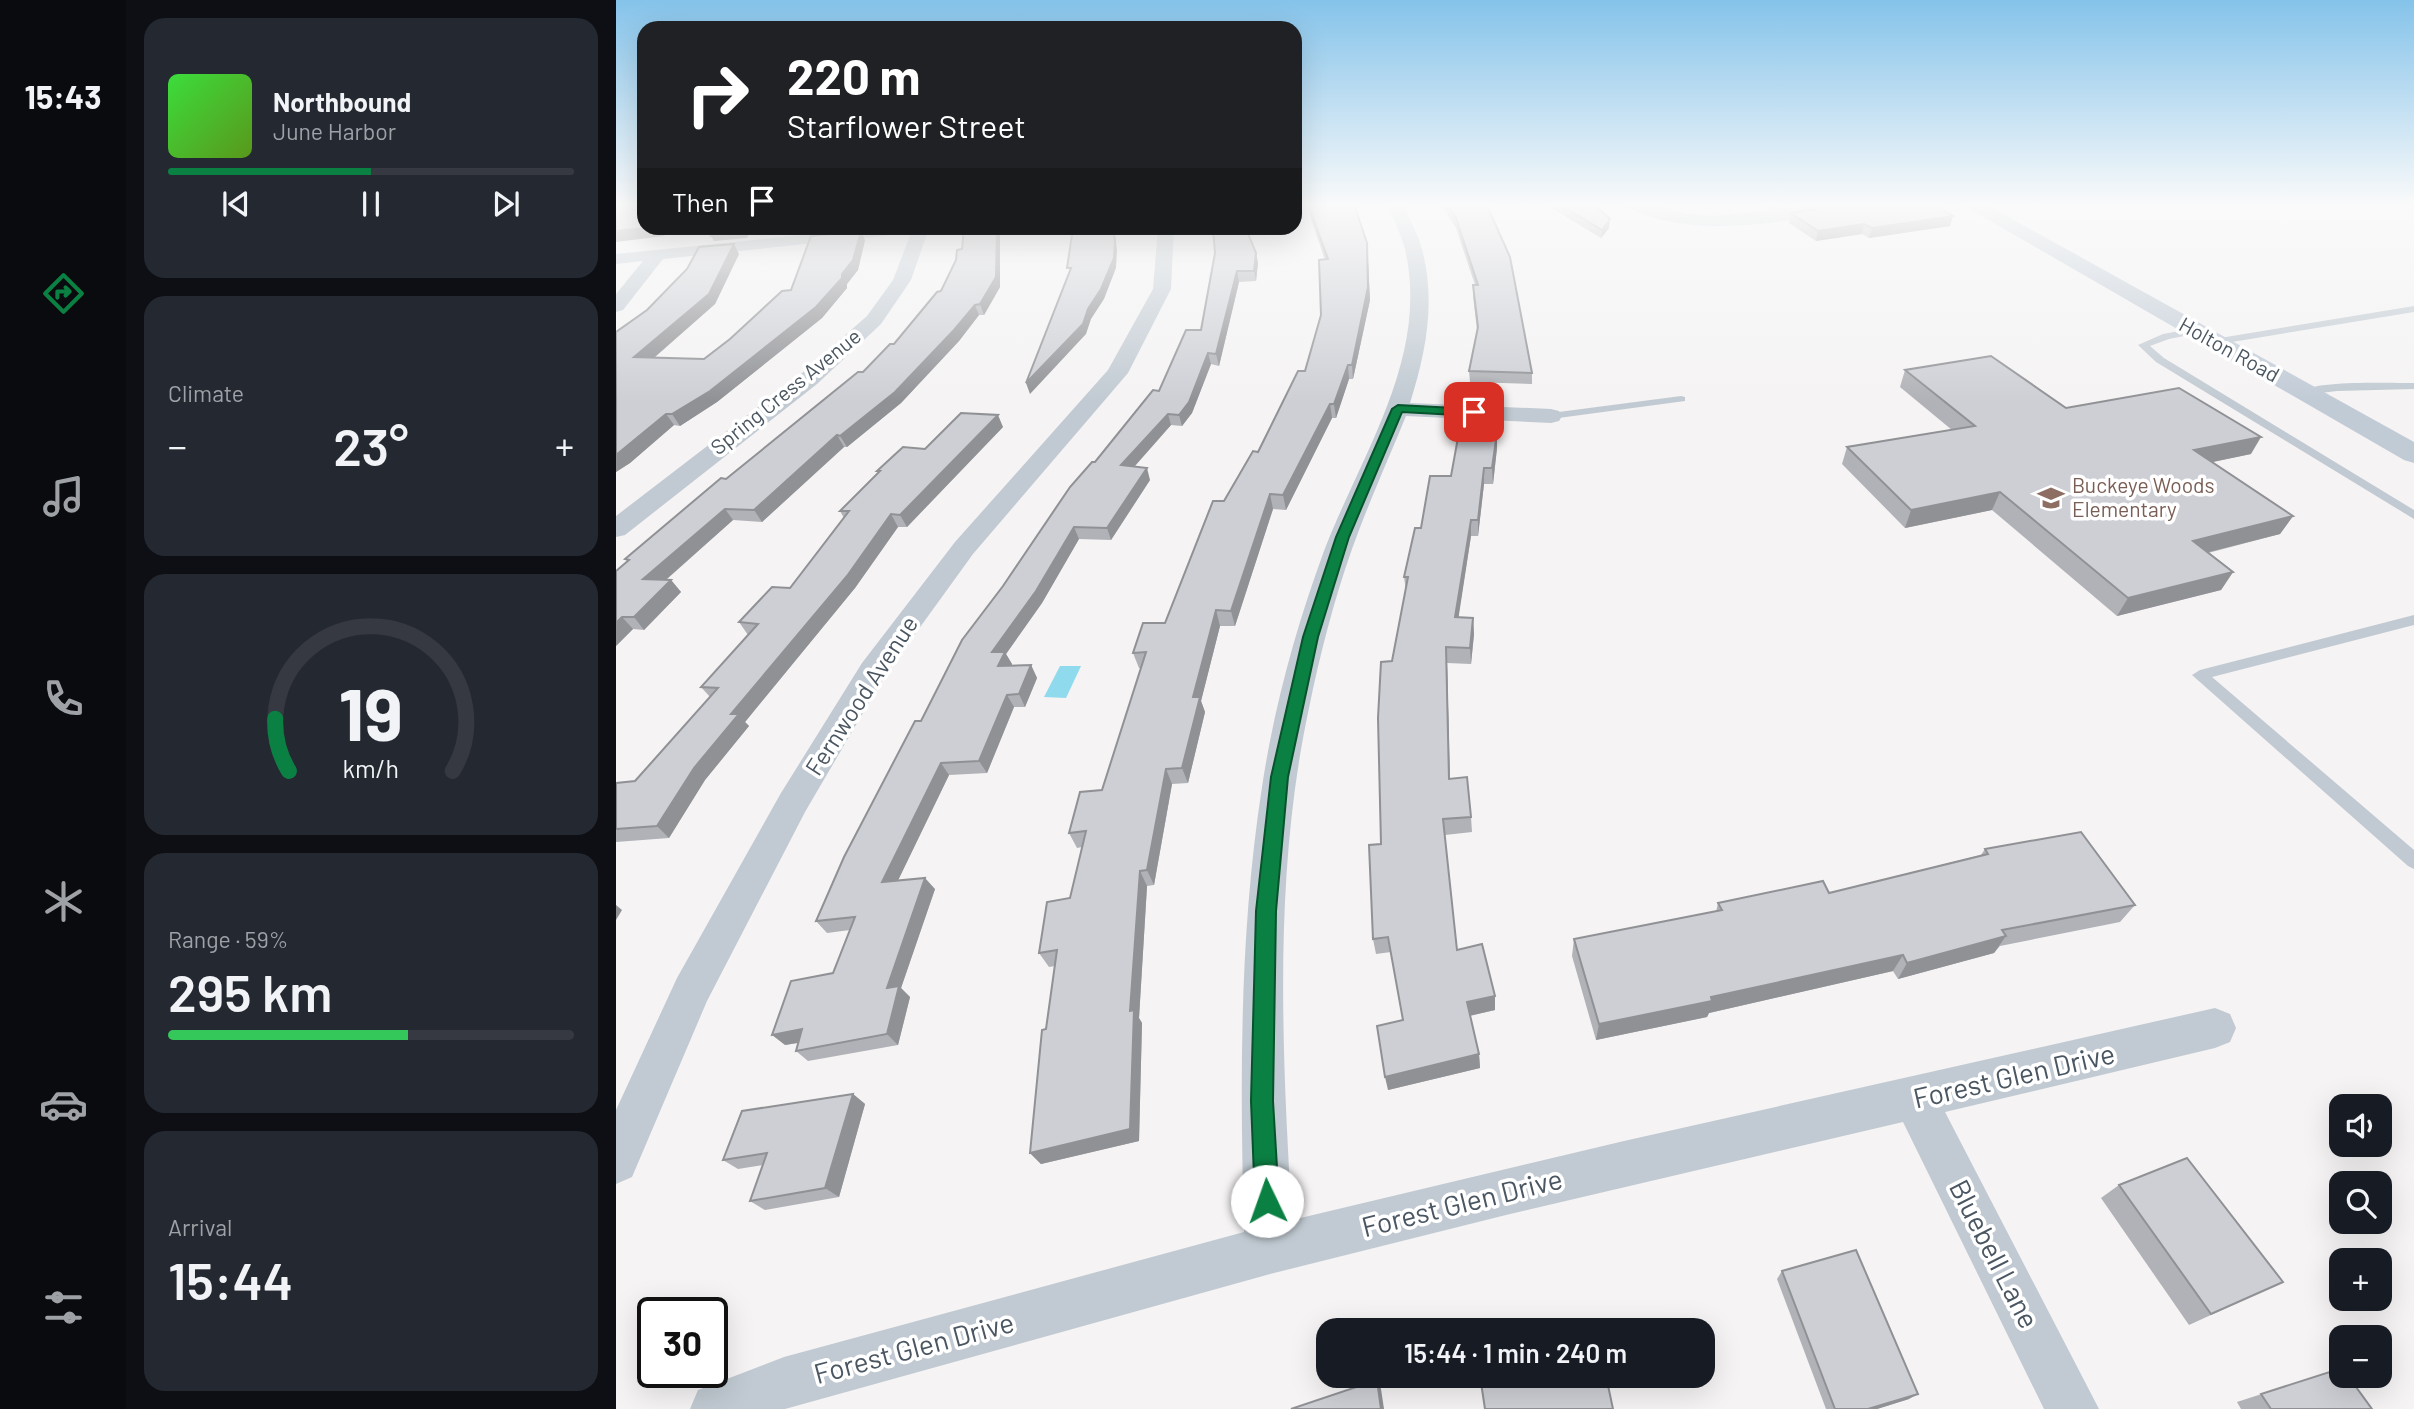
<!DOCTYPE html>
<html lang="en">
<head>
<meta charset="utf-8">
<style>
	:root { --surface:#171b24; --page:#242831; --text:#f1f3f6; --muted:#9ea1a6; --line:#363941; --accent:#0b8043 }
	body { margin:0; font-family:Barlow,sans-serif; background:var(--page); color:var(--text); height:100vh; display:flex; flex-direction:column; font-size:26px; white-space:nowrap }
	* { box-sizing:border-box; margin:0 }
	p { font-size:23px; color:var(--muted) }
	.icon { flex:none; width:38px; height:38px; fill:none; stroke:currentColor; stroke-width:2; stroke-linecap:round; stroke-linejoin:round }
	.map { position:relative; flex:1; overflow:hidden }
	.drawer { display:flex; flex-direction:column; gap:18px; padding:18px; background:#0d0f14; width:490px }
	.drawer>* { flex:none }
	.guide { position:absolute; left:21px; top:21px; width:665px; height:214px; border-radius:21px; box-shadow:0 7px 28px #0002; background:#202124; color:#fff; overflow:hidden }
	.buttons { position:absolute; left:1713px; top:1094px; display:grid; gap:14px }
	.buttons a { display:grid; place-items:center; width:63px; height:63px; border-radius:14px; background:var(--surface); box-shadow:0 7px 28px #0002; font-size:35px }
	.speed { position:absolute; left:21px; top:1297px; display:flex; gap:14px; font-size:35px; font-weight:700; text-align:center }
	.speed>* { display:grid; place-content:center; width:91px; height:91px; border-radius:50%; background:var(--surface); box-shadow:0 7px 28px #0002; line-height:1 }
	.speed .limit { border:4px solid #111; border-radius:10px; background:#fff; color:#111 }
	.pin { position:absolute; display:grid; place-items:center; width:60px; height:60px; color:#fff; margin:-30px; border-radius:14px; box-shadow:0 4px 10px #0006 }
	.me { position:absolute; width:77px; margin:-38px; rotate:357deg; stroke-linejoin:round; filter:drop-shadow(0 0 5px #0008) }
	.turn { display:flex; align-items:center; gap:24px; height:147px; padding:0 35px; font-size:32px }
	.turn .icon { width:91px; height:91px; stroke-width:2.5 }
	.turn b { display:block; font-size:49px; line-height:60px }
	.then { display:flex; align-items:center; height:66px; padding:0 35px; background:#0003; gap:14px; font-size:26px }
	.big { font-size:52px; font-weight:600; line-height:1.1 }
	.drawer .widget { flex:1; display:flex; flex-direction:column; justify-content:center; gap:10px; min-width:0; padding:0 24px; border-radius:21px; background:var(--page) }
	.drawer .dial { align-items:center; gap:0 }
	.dial svg { height:182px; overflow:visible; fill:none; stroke:var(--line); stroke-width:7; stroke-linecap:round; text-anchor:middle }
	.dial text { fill:var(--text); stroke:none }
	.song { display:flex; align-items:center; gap:21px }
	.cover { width:84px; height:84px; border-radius:10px; background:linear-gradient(135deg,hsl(120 70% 55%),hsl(90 70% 35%)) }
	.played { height:7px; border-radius:4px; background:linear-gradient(90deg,var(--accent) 50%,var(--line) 50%) }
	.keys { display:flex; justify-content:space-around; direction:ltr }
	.heat { display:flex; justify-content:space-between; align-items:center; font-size:38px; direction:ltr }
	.charge { height:10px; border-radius:5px; background:linear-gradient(90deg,#34c759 59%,var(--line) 0) }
	.trip { position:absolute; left:700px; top:1318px; width:399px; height:70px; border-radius:21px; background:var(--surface); box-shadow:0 7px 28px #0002; font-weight:600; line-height:70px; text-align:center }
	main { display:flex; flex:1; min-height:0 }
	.tabs { display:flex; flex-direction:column; width:126px; justify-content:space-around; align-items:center; background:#090b0e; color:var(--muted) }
	.tabs .icon { width:49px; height:49px }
	.tabs .current { color:var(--accent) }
	.tabs b { font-size:32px; color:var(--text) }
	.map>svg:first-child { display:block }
	.water { fill:#90daee }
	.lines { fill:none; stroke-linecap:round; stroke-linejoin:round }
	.lane { fill:#c1cad2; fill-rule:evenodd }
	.street { fill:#c1cad2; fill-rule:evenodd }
	.secondary { fill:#c1cbd6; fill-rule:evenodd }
	.wall { fill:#b0b2b7 }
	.shaded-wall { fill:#909195 }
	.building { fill:#cdcfd5; stroke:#909195; stroke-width:2 }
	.route { fill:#0b8043; stroke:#07532c; stroke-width:2 }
	.labels { text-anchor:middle; stroke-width:7; stroke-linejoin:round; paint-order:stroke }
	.far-street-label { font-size:21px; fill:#4a5661; stroke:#fff }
	.far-education-label { font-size:21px; fill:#785e54; stroke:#fff; text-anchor:start }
	.street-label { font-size:24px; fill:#4a5661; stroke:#fff }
	.near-street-label { font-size:28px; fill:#4a5661; stroke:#fff }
</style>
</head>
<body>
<main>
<nav class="tabs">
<b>15:43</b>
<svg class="icon current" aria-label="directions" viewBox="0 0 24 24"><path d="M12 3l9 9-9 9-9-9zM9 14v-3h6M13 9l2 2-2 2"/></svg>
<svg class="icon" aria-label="music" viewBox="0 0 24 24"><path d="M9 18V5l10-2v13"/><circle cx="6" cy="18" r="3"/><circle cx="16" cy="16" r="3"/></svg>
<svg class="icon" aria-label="phone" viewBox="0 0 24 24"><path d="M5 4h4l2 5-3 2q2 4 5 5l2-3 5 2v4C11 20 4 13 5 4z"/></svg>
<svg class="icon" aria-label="climate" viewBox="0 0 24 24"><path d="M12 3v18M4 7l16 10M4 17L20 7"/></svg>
<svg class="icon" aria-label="car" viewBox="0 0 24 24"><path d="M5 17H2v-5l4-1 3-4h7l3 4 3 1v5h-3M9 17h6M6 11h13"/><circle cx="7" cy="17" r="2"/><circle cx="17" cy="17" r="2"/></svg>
<svg class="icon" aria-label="filters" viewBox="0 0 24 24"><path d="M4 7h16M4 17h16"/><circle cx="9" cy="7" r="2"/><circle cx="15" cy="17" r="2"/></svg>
</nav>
<section class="drawer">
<div class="widget">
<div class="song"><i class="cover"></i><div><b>Northbound</b><p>June Harbor</p></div></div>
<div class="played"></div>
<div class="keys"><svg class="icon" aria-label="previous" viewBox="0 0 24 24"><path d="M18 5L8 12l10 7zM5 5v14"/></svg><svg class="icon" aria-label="pause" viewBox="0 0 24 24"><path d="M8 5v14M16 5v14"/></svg><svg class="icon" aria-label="next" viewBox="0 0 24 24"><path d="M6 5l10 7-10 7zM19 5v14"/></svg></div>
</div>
<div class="widget"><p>Climate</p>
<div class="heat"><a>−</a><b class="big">23°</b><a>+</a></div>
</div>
<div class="widget dial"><svg viewBox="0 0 100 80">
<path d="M14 69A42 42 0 1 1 86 69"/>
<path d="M14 69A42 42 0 0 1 8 46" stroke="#0b8043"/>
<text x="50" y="56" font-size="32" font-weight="700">19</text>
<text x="50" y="72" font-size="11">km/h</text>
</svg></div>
<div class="widget"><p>Range · 59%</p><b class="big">295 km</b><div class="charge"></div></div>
<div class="widget"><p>Arrival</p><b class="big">15:44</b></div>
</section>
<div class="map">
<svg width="1798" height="1409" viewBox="0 0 1798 1409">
	<rect width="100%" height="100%" fill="#f5f3f3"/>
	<path class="water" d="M444,666h21l-15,32 -22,-1z"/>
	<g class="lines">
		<g class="lane">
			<path d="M1798,306v6l-200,33 -5,-3 5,-3z"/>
			<path d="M1579,328l5,3 -1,2 -30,6 -19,7 14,12 250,152v9l-258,-157 -18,-17 25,-11z"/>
			<path d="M1798,383v6l-77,2 -33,4 -5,-3c16,-12 91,-9 115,-9z"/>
			<path d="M1065,396l4,1v4l-134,18 -6,-3 6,-3z"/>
			<path d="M1798,615v10l-202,52 202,173v19l-6,-3 -216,-191 8,-5z"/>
		</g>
		<g class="street">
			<path d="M771,204h16c6,15 15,30 19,45 14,53 4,103 -12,154l141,6 8,2 3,5 -3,5 -8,2 -145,-7c-18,44 -38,88 -54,133 -18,51 -32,105 -43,159 -36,167 -27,343 -17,512l332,-79 591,-133 15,6 6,14 -6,14 -15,6 -270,64 154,297h-55l-141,-287 -397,93 -232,58 -489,136h-95l8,-19 86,-33 460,-125c-4,-148 -5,-297 18,-445 12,-80 34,-160 62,-236 37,-97 106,-194 81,-302 -4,-15 -12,-30 -18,-45z"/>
			<path d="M1008,204h24l39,10 29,2 109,-12h43l-8,5c-70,10 -148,30 -217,5 -7,-3 -14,-5 -19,-10z"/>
			<path d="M255,228h58l-18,52 -30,44 -64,60 -192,151 -9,2v-21l185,-142 66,-58 26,-36 18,-47 -248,26 -40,51 -7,2v-18l27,-33 -27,3v-10z"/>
			<path d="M542,228h16l-3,61 -43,84 -155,181 -89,123 -79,135 -98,189 -75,176 -16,7v-74l61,-132 104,-185 81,-130 93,-121 153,-172 45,-81z"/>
		</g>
		<path class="secondary" d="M1345,204h24l429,238v21l-10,-3z"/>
	</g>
	<g class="wall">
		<path d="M699,204h39l13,39 3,57 -17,79h-4l-13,39h-4l-46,92 -13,-1 -38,117h-15l-19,75 4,11 -17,71 -16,1 -18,101 -7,1 -8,132 3,5 -3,118 -98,23 -11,-11 25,-187 -6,1 -10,-14 31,-55 12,-51 -5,1 -8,-15 33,-43 39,-122h-2l-6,-15 32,-30 59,-122 34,-49 47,-81 16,-56 4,-55 -14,-41 -2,-12 7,-1z"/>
		<path d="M825,204h44l47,169v11l-62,-2 -1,-11 8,-41 -4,-34v-11h2l-19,-57z"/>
		<path d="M929,204h48l16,24 -8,10z"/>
		<path d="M1175,213l162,3 -3,10 -81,12 -7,-4 -46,7 -27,-18z"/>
		<path d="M348,228h36v59l-16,28h-5l-20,26 -58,62 -54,44h-3l-82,75 -29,-2 -67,60h5l10,12 -37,38 -11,-1 -17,17 11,-85 -2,-2 238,-187 31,-28 47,-53 21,-42z"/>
		<path d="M634,237l8,26 -2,18 -17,1 -20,84 -8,-2 -19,49 -10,13 -11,-1 -36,41 15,14 -39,60 -32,-1 -37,64 -36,51 6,10 -1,2 20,-1 6,13 -12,29h-11l-27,66 -38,2 -51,105 37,9 -34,99 9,9 -12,48 -90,16 -12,-10 2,-8 -13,2 48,-72 17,-43 -23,3 -11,-12 105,-200 174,-259 64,-71 42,-61z"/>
		<path d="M249,240l-7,30 -11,14v4l-25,30 -105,84 -37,24 -6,-1 -44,38 -14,9v-140l123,-78 -24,50 -61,54 50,1 87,-69z"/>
		<path d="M1289,370l161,38 185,46 -39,8 81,54 -13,18 -72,19 25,19 -12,18 -104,26 -125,-106 -87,18 -63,-64 5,-17 105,-17 -52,-43z"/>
		<path d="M387,427l-96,100h-9l-43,61 -110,134 4,4 -44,54 -36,58 -53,4v-59l19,-2 75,-84 -9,-10 47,-52 -9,-13 51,-34 54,-70 -4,-7 38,-38 -1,-2 48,-22z"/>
		<path d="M881,448l-4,36h-9l-6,52h-7l-13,82h15l1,16 -3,30 -24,-1 3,116 21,38 1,15 -27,3 12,115 38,46v14l-25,6 9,38 1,14 -92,22 15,-70 -12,-68 -15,2 -3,-15 8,-95 11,-183 14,-70 -2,-14 47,-101z"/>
		<path d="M1369,849l150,56 -15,17 -120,24 -6,7 -96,26 -5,-8 -184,42 -2,4 -111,23 -24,-84 2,-17 142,-27 2,-9 111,-10 152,-38z"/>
		<path d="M237,1094l12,10 -26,93 -74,13 -15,-9 13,-36 -25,4 -15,-9z"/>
		<path d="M1503,1185l164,97 -94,43 -88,-127z"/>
		<path d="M1166,1271l127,128 -32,10h-51l-49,-130z"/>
		<path d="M1726,1368l30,41h-131l-4,-7z"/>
	</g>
	<g class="shaded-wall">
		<path d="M1151,204h31l-31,4z"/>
		<path d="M1337,216l-3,10 -81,12 3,-10z"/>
		<path d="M994,219l-1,9 -8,10 1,-8z"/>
		<path d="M1248,224l-2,10 -46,7 2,-10z"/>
		<path d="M31,228h23l-6,8 -48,6v-11z"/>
		<path d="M131,228h5l-5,10 -33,3 -3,-5z"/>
		<path d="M203,228h31l-29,2z"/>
		<path d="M381,228h3v59l-16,28 -4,-11z"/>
		<path d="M497,228h1l3,22 -1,18 -12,31 -13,20 -5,15 -56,60 -4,-11z"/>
		<path d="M245,231l4,9 -7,30 -11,14v4l-25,30 -105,84 -37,24 -8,-12 170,-140z"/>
		<path d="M751,243l3,57 -17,79 -1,-14z"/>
		<path d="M118,244l5,10 -24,50 -73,64 -8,-11z"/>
		<path d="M640,253l2,10 -2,18 -2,-10z"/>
		<path d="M621,271l2,11 -20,84 -3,-12z"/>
		<path d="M359,305l4,10 -20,26 -58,62 -54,44 -7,-11z"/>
		<path d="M592,353l3,11 -19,49 -10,13 -3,-11z"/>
		<path d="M732,365l1,14 -13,39 -2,-14z"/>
		<path d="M714,404l2,14 -46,92 -3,-15z"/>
		<path d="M50,414l8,11 -44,38 -14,9v-17z"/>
		<path d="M552,414l3,11 -46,52 -4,-12z"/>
		<path d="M382,415l5,12 -96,100 -7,-12z"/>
		<path d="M881,433v15l-4,36 -1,-16z"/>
		<path d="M221,435l7,12 -82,75 -8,-12z"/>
		<path d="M1645,437l-10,17 -67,14 10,-18z"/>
		<path d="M531,468l3,12 -39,60 -4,-12z"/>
		<path d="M868,468v16l-6,52v-16z"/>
		<path d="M1384,492l-8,18 -87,18 6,-18z"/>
		<path d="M654,494l3,15 -38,117 -4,-15z"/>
		<path d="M109,509l8,11 -80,71 -10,-12z"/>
		<path d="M275,514l7,13 -43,61 -110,134 4,4 -44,54 -36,58 -12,-12 37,-58 37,-54z"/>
		<path d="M1677,516l-13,18 -99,25 12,-18z"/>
		<path d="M855,520v16l-15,98 -1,-17z"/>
		<path d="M458,527l5,12 -37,64 -36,51 6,10 -7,15 -13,-27z"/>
		<path d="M1617,572l-12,18 -104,26 11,-18z"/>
		<path d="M55,580l10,12 -37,38 -10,-13z"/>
		<path d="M600,610l4,16 -19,75 4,11 -17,71 -6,-15 11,-71z"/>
		<path d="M6,617l11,12 -17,17v-23z"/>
		<path d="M857,618l1,16 -3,30 -1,-16z"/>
		<path d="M830,647l1,16 3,132 -1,-16z"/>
		<path d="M415,665l6,13 -12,29 -6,-13z"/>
		<path d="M391,695l7,12 -27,66 -8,-12z"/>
		<path d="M325,763l8,12 -57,118 -10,-11z"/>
		<path d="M550,769l6,15 -18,101 -7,-15z"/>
		<path d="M524,871l7,15 -8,132 3,5 -3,118 -98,23 -11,-11 100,-142z"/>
		<path d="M309,878l10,11 -34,99 9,9 -12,48 -11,-11v-46z"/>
		<path d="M0,905l6,5 -6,10z"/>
		<path d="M1390,936l-12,17 -96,26 9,-16z"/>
		<path d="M1287,955l-10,16 -184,42 -2,4 -111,23 3,-16 112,-27z"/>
		<path d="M879,996v14l-27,6 -1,-14z"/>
		<path d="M186,1029l12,11 -29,5 -13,-10z"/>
		<path d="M863,1054l1,14 -92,22 -3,-13z"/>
		<path d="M237,1094l12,10 -26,93 -14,-9z"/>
		<path d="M761,1380l4,9 3,20h-3z"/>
		<path d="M1302,1394l-9,5 -32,10h-9z"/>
	</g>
	<g class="building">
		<path d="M0,204h28v24h3l-31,3z"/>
		<path d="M704,204h34l13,39 1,44 -16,78h-4l-14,39h-4l-47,91 -13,-1 -39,117 -15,-1 -23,87h7l-18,71 -16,1 -19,101 -7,1 -10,140 4,-1 -4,119 -100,24 12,-123 4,-1 11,-79 -18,3 8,-51 23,-4 16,-67 -17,2 11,-41 22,-2 44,-138 -13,1 10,-30h22l48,-122h11l29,-50 5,1 40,-81h7l16,-56 -2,-55 9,-1 -19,-52 12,-1z"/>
		<path d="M831,204h38l3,4 22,49 22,116 -63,-2 9,-44 -5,-42h5l-22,-67z"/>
		<path d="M943,204h34l17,15 -8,11z"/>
		<path d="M1231,204h84l22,12 -81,12 -8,-4 -46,7 -27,-18z"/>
		<path d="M100,228h31l-3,5 -33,3z"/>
		<path d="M348,228h33l-1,49 -16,27 -5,1 -21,25 -59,62 -55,44 -3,-1 -83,75 -29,-1 -82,70 28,1 -37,37h-12l-6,6v-52l13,-11 -4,-1 96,-81 5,1 132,-107h5l27,-28h4l43,-52 4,-1 15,-31 1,-10 5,-1z"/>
		<path d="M457,228h40l2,13 -1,17 -13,31 -13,20 -5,15 -57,59 45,-115h-4z"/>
		<path d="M597,228h35l1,8 7,17 -2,18h-17l-21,83 -8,-1 -19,49 -10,13 -11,-1 -47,51 26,3 -40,60 -33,-1 -38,64 -44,61h13l-7,14 33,-1 -12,29 -12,1 -28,66 -38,2 -59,119 43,-4 -38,110 12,-2 -12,48 -91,17 6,-22 -30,6 19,-54 42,-8 22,-56 -39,4 28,-64 71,-136h6l41,-81 41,-54 67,-99 22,-25h3l58,-72 6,1 27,-61h15l14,-77z"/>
		<path d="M245,231l-8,29 -11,14v4l-26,29 -106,84 -38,23h-6l-50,41v-123l31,-22 40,-41 12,-22 35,-3 -25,50 -75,63 70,2 26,-20 52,-48 9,-1 20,-54z"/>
		<path d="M1375,356l75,52 113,-20 82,49 -67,13 99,66 -100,25 40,31 -105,26 -128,-106 -89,18 -64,-63 128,-21 -70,-56z"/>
		<path d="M345,413l37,2 -98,100 -9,-1 -44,62 -116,138h8l-45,54 -37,58 -41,3v-46l19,-2 83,-93 -17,-1 57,-63 -19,-2 33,-35 18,1 59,-77h-9l40,-40h-3l26,-24 22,2z"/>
		<path d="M843,432l38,1 -5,35h-8l-6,52h-7l-16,97 18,1 -3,30 -24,-1 3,132 18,-2 4,40 -28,2 14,131 25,-6 13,52 -28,6 12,52 -94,23 -8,-51 26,-6 -15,-83 -15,2 -4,-94 12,-1 -3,-126 3,-56 11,-1 16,-84h-4l11,-49h6l9,-52h21z"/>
		<path d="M1465,832l54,73 -133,25 4,6 -99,27 -4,-8 -192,42 1,4 -113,23 -25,-85 148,-29 -4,-7 105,-22 6,12 159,-39 -3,-5z"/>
		<path d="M237,1094l-28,94 -75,13 17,-48 -44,7 19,-49z"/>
		<path d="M1571,1158l96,124 -72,32 -92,-129z"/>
		<path d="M1240,1250l62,144 -50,15h-33l-53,-138z"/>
		<path d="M1726,1368v8h6l24,33h-101l-10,-15z"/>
		<path d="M864,1376h126l7,33h-128z"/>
		<path d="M761,1380l4,29h-90z"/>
	</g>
	<linearGradient id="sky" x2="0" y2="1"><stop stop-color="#85c3ea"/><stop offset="0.51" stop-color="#fafafa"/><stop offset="1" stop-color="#fafafa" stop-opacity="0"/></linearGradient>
	<rect width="1798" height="402" fill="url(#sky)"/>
	<path class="route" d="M782,405l76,4 6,3 -6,4 -72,-4 -53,125 -31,100 -30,140 -12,134 -3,190 6,100 -4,8 -8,4 -8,-4 -4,-8 -4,-100 5,-190 15,-134 32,-140 33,-100 56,-128z"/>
	<defs>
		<g id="school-bare" transform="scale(2.1)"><path d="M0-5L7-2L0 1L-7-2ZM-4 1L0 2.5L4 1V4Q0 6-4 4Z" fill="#8d6e63" stroke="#fff" stroke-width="2.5" paint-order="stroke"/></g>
	</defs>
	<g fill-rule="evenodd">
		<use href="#school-bare" x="1435" y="498"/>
	</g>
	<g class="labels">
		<g class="far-street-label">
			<text transform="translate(1613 350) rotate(29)" y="7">Holton Road</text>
			<text transform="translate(170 392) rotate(-39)" y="7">Spring Cress Avenue</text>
		</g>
		<g class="far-education-label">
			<text x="1456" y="493">Buckeye Woods<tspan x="1456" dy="24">Elementary</tspan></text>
		</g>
		<g class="street-label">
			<text transform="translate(246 696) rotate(-57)" y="8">Fernwood Avenue</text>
		</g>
		<g class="near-street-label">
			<text transform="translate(1398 1076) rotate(-13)" y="10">Forest Glen Drive</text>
			<text transform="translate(846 1203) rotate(-14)" y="10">Forest Glen Drive</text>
			<text transform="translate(1378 1254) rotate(63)" y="10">Bluebell Lane</text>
			<text transform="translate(298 1348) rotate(-15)" y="10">Forest Glen Drive</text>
		</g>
	</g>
</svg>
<div class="buttons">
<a><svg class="icon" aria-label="sound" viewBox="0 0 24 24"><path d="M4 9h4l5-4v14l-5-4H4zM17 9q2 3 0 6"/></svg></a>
<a><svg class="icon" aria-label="search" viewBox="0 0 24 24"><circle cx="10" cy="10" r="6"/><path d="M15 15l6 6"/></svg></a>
<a>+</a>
<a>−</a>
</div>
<div class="speed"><div class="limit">30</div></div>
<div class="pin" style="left:858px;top:412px;background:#d93025"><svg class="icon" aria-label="arrive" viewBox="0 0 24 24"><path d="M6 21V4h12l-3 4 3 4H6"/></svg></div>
<svg class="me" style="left:651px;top:1201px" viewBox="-20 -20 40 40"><circle r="19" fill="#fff"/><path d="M0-13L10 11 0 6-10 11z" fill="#0b8043"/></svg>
<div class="trip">15:44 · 1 min · 240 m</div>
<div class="guide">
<div class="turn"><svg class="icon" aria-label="right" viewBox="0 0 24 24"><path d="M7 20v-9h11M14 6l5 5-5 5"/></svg><div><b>220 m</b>Starflower Street</div></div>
<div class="then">Then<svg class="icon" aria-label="arrive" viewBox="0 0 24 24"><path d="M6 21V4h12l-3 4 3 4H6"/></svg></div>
</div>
</div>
</main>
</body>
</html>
